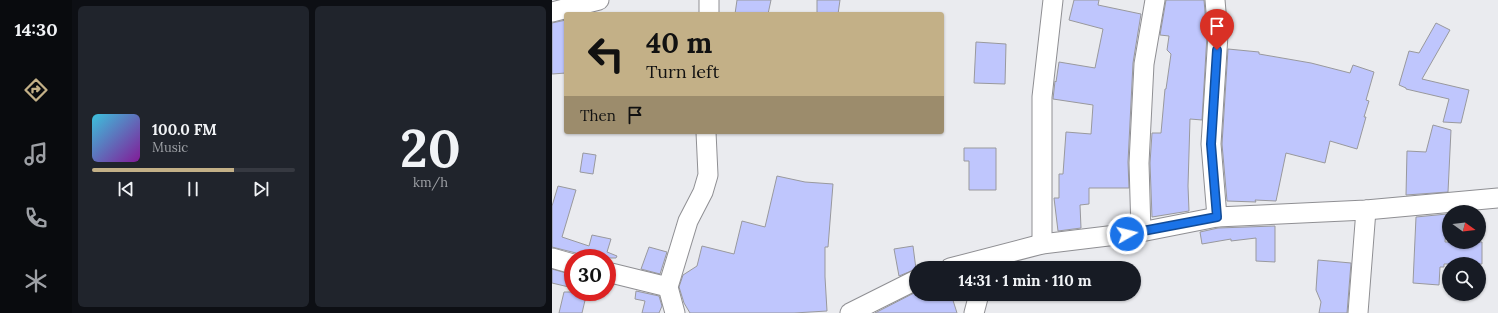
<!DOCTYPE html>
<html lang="en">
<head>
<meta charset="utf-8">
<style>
	:root { --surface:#171b24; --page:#20242c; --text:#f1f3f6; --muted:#9ea1a6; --line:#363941; --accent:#c3b087 }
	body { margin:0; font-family:Lora,serif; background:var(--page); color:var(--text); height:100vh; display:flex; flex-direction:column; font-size:15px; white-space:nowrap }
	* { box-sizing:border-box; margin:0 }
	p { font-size:13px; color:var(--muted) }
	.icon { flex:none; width:22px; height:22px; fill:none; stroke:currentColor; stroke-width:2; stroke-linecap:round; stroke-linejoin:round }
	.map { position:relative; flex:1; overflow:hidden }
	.details { display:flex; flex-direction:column; gap:6px; padding:6px; background:#0d0f14; width:480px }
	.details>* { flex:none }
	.guide { position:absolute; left:12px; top:12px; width:380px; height:122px; border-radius:4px; box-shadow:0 1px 3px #0004; background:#c3b087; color:#111; overflow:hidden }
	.needle { width:26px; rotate:105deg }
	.tools { position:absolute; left:890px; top:205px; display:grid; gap:8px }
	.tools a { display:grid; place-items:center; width:44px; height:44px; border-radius:50%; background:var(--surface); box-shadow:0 1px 3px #0004; font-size:20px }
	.speed { position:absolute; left:12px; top:249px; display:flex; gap:8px; font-size:20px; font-weight:700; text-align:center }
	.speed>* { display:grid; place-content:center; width:52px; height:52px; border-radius:50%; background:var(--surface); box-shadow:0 1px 3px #0004; line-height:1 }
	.speed .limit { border:6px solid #d22; background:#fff; color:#111 }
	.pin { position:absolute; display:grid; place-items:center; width:34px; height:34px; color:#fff; margin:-41px -17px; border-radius:50% 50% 50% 0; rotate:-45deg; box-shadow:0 0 4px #0007 }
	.pin .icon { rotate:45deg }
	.me { position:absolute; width:44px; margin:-22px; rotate:82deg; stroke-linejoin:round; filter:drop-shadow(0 0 3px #0008) }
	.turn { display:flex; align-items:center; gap:14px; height:84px; padding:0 16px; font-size:18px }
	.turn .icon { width:52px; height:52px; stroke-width:2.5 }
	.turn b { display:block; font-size:28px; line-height:34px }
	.then { display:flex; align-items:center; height:38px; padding:0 16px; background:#0003; gap:8px; font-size:15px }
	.details .card { flex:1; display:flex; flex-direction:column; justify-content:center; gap:6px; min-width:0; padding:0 14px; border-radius:6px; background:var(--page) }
	.details .dial { align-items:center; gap:0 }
	.dial b { font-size:52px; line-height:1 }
	.song { display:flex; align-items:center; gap:12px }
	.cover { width:48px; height:48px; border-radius:6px; background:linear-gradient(135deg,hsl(190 70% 55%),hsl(290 70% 35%)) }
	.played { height:4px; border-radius:2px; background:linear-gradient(90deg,var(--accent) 70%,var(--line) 70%) }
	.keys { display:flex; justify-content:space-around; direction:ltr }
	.details .tiles { flex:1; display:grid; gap:6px; grid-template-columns:repeat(2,1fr) }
	.trip { position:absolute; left:357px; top:261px; width:232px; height:40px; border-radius:20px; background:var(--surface); box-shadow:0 1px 3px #0004; font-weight:700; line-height:40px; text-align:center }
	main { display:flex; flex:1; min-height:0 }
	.menu { display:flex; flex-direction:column; width:72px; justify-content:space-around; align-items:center; background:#090b0e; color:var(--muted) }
	.menu .icon { width:28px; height:28px }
	.menu .selected { color:var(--accent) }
	.menu b { font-size:18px; color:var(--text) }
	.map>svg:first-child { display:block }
	.building { fill:#bfc6fd; stroke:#99999d }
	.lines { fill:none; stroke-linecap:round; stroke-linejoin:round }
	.street-casing { stroke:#8f8f93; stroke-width:21 }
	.street { stroke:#fff; stroke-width:19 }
	.route-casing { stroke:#114b97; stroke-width:10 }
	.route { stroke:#1a73e8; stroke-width:7 }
</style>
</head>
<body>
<main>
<nav class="menu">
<b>14:30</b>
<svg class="icon selected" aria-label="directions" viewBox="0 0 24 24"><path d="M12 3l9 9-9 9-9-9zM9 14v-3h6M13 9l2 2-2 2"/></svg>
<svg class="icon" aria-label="music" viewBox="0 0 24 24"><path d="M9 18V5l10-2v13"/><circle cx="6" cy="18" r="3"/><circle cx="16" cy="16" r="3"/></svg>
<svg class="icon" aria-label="phone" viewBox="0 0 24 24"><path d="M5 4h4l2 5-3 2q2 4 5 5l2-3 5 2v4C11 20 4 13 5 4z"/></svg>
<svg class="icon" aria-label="climate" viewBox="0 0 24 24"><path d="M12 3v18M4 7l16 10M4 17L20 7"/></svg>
</nav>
<section class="details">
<div class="tiles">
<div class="card">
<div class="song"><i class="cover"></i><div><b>100.0 FM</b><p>Music</p></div></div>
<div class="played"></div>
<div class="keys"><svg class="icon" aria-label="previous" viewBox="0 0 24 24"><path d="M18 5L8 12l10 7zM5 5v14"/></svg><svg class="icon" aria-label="pause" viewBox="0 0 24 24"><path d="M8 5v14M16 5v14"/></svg><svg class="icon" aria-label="next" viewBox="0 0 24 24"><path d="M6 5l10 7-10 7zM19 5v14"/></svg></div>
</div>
<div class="card dial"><b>20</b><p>km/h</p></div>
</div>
</section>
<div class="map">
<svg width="946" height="313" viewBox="0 0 946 313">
	<rect width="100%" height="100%" fill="#eaebef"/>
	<g class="building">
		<path d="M185,0h34l-3,14h-33z"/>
		<path d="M265,0h23l-2,14h-21z"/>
		<path d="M522,0h25l-1,5 43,9 -8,49 -5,99 1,26h-40v16l-9,1 1,23 -23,3 -4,-33h5v-24h4l3,-42 25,2 2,-29 -40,-6 2,-18 1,1 3,-20 36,6 8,-39 -34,-9z"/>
		<path d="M614,0h38l3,35 -5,85 -12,-1 -2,67 1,25 -37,6 -2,-54 2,-30h9l4,-44h1l5,-35 -4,-4 2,-14 -9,-1z"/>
		<path d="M14,20v53l-14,1v-51z"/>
		<path d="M884,23l14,7 -28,49 47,11 -8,33 -18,-1 6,-23 -43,-10v-1l-7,-3 10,-34 10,2z"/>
		<path d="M424,42l30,2 -1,40 -31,-1z"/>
		<path d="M676,49l31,3v2l52,9 39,10 3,-8 21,7 -8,28 3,1 -5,16h2l-9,32 -27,-8 -5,22 -39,-10 -10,48 -21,-1 1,2 -29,-1 -5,-57z"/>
		<path d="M881,125l18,5 -3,62 -42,3 1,-44 19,1z"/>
		<path d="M412,148h32v42h-27v-29h-5z"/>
		<path d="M31,153l13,2 -3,19 -13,-2z"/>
		<path d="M225,176l28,6 28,2 -5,63h-3v30l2,34 -33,2h-104l-6,-10 -5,-16 4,-12 14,-9 5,-20 32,8 8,-33 23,6z"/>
		<path d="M6,186l18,4 -14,47 27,9 3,-11 19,4 -4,13 10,4 -1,2h-34l-6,-5 -24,-6v-41z"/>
		<path d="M895,214l-2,28h37v22h-38v3h-4l-1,18 -26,-2 3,-66z"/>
		<path d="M723,226v36l-19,-1v-23l-25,3v-2l-29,5 -2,-12 18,-4z"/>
		<path d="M361,246l3,23 -17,7 -5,-27z"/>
		<path d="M97,247l18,5 -7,22 -19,-5z"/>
		<path d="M766,260l33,3 -4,50h-28l2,-11 -5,-12z"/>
		<path d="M0,269l21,6v13l-21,-5z"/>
		<path d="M84,291l23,5 3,10 -3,7h-17l3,-12 -10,-2z"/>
		<path d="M12,292h23l-5,21h-23z"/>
		<path d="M364,292v2h35l6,19h-82z"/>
	</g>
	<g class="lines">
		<g class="street-casing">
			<g id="street">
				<path d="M663,0l3,35 -7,109 6,73"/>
				<path d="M0,12l47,-12"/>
				<path d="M157,14v-14"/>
				<path d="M589,232l-2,-69 5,-99 11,-64"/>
				<path d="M490,244v-147l11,-97"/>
				<path d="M0,258l21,6"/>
				<path d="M398,268l92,-24 99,-12 76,-15 149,-7 132,-12"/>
				<path d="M55,272l61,15"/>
				<path d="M123,313l-7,-26 20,-66 15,-29 5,-17 -2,-43"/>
				<path d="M298,313l66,-33"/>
				<path d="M422,313l5,-19"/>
				<path d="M806,313l8,-103"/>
			</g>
		</g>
		<use href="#street" class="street"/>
	</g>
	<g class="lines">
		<g class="route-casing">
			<path id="route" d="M575,234l90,-17 -6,-73 6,-94"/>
		</g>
		<use href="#route" class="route"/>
	</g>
</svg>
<div class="tools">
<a><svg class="needle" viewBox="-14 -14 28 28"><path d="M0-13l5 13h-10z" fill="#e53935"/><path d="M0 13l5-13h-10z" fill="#9ea1a6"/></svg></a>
<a><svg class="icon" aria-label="search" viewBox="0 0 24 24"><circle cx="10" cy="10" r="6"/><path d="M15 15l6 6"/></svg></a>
</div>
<div class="speed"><div class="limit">30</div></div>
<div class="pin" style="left:665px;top:50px;background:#d93025"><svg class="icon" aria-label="arrive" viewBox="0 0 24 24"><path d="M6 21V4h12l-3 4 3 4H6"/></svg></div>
<svg class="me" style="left:575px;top:234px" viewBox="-20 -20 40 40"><circle r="17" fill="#1a73e8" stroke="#fff" stroke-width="3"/><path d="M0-11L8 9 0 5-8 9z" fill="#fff"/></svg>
<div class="trip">14:31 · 1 min · 110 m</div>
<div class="guide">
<div class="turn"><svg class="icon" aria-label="left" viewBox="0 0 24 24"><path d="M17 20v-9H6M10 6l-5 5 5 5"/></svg><div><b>40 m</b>Turn left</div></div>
<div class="then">Then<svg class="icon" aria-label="arrive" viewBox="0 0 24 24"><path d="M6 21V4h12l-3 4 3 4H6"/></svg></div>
</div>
</div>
</main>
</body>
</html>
